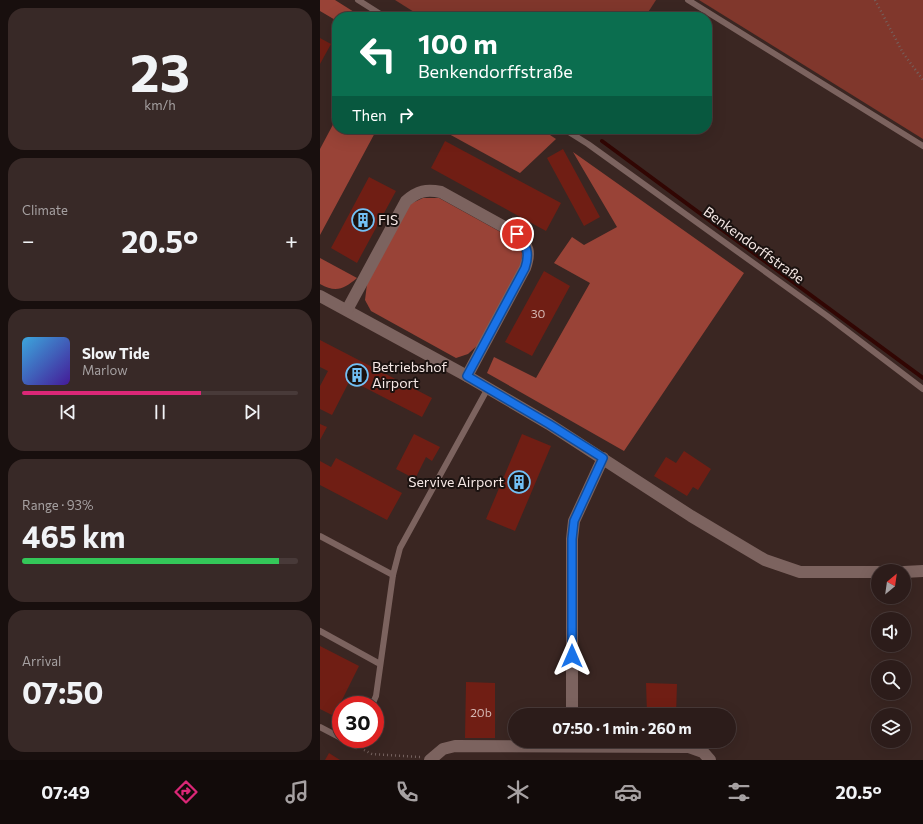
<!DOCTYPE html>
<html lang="en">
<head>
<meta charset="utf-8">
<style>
	:root { --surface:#2c1c1a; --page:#382927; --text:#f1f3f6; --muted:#a6a1a2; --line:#483a39; --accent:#db2777 }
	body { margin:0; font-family:Commissioner,sans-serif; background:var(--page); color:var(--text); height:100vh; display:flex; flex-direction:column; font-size:15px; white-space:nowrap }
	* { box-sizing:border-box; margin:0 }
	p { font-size:13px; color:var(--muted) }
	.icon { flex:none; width:22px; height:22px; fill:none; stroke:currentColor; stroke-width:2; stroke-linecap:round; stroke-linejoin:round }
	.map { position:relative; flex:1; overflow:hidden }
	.drawer { display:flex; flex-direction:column; gap:8px; padding:8px; background:#180f0e; width:320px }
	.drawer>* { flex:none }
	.guide { position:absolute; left:12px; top:12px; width:380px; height:122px; border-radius:16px; box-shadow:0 4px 16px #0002,0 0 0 1px var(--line); background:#0b6e4f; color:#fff; overflow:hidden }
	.needle { width:26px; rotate:29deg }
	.buttons { position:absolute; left:551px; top:564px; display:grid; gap:8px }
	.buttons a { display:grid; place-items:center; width:40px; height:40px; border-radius:50%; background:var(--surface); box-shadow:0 4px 16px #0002,0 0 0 1px var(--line); font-size:20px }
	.speed { position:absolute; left:12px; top:696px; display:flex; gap:8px; font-size:20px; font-weight:700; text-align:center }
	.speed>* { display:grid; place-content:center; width:52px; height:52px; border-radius:50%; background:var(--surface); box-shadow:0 4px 16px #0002,0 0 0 1px var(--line); line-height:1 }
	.speed .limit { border:6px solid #d22; background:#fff; color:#111 }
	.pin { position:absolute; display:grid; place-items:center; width:34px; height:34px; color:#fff; margin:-17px; border:2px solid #fff; border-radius:50%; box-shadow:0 1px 4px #0007 }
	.me { position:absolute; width:44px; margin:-22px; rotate:0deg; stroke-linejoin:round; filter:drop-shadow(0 0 3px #0008) }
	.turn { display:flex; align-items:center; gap:14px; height:84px; padding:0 20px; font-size:18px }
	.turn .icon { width:52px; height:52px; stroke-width:2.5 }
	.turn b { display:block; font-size:28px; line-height:34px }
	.then { display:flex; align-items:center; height:38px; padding:0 20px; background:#0003; gap:8px; font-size:15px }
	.big { font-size:30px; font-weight:700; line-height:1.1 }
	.drawer .tile { flex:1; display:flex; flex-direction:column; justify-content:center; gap:6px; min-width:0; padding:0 14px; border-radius:16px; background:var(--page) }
	.drawer .dial { align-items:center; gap:0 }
	.dial b { font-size:52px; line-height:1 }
	.song { display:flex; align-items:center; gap:12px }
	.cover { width:48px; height:48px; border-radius:6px; background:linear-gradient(135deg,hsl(200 70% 55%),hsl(260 70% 35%)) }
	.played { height:4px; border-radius:2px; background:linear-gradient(90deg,var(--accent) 65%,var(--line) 65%) }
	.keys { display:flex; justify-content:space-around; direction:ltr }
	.heat { display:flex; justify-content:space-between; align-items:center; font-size:22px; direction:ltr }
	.charge { height:6px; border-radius:3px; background:linear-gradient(90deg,#34c759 93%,var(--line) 0) }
	.trip { position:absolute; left:188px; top:708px; width:228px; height:40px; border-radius:20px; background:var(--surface); box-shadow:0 4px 16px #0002,0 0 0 1px var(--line); font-weight:700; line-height:40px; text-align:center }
	.dock { display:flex; height:64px; justify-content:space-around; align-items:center; background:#120b0a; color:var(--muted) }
	.dock .icon { width:28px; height:28px }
	.dock .current { color:var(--accent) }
	.dock b { font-size:18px; color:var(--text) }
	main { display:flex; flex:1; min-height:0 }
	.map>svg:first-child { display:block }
	.green { fill:#80372c }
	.forest { fill:#994337 }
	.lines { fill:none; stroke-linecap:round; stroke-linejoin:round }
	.stream { stroke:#310603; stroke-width:4 }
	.building { fill:#701e14 }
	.path { stroke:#74615e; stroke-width:2.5; stroke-dasharray:1 3; stroke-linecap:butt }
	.service { stroke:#7c635f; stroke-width:6 }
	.minor { stroke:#7c635f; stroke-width:12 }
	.route-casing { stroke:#114b97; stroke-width:10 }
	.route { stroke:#1a73e8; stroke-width:7 }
	.labels { text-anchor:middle; stroke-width:4; stroke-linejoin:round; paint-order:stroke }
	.number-label { font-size:12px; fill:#d4b6b1 }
	.poi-label { font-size:14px; fill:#f6e8e5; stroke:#1b1210; text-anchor:start }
	.street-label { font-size:14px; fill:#f6e8e5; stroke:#1b1210 }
</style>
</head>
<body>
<main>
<section class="drawer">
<div class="tile dial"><b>23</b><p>km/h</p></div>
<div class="tile"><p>Climate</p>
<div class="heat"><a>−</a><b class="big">20.5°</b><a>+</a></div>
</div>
<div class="tile">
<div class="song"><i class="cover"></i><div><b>Slow Tide</b><p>Marlow</p></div></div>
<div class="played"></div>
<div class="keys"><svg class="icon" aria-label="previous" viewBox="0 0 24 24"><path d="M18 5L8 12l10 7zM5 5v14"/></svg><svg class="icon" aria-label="pause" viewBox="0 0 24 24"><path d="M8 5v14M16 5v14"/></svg><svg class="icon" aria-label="next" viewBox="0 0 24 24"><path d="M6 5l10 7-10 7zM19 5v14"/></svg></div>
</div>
<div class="tile"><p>Range · 93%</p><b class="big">465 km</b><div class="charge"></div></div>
<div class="tile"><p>Arrival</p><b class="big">07:50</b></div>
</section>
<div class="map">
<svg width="603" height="760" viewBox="0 0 603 760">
	<rect width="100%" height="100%" fill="#3a2622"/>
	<g class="green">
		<path d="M75,0h261l-11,17h-223z"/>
		<path d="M379,0h224v139z"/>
	</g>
	<g class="forest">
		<path d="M0,0h15l27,17h-25v4l-17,-10z"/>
		<path d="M17,117v12h40l-57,106v-86z"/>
		<path d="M132,129h89l15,10 -36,34 -71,-39z"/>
		<path d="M253,152l171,121 -120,178 -137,-78 7,-16 42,21 54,-95 -36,-20 18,-26 12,8 33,-18z"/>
		<path d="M103,198h16l74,41 9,14 -1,14 -41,76 -12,11 -12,4 -85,-47 -6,-11 2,-16 43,-80z"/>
		<path d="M0,258l37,20c-13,11 -21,15 -37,6z"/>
	</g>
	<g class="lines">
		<path class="stream" d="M282,141l321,237"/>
	</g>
	<g class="building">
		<path d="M0,38l11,6 -11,20z"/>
		<path d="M125,141l116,62 -15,28 -115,-63z"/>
		<path d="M243,149l37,68 -16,9 -37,-68z"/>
		<path d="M49,177l27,14 -39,72 -26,-15z"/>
		<path d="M224,271l26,15 -38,70 -27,-14z"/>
		<path d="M0,340l112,58 -10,19 -72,-37 -18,35 -12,-6v-23l8,-15 -8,-4z"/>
		<path d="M0,424l7,3 -7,13z"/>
		<path d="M94,434l26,13 -8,14 -6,-4 -11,22 -19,-10z"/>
		<path d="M202,434l29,12 -36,85 -29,-12z"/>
		<path d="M364,451l27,18 -13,21 -5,-3 -6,9 -33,-20 12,-19 10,6z"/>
		<path d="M16,458l66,35 -15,27 -67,-35v-24l11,6z"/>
		<path d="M0,646l39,20 -25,50 -14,-7z"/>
		<path d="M146,682l29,1v55h-30z"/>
		<path d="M326,683l31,1 -1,31h-29z"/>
		<path d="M9,753l11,7h-15z"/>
	</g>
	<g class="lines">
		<g class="path">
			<path d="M555,0l28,53 20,27"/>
			<path d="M44,750l8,4 48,3"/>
		</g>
		<g class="service">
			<path d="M38,0l27,17"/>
			<path d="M368,0l235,146"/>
			<path d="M244,129l24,15 239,172 96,73"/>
			<path d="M0,536l73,39"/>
			<path d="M0,631l60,33"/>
			<path d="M52,705l4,-9 17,-121 7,-27 88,-160"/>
			<path d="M0,727l21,11"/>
			<path d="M22,739l14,7 3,-7"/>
		</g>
		<g class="minor">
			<path d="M0,296l147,80 82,48 142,92 74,44 35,12h78"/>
			<path d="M27,310l59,-109c12,-10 20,-12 35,-9l76,42c11,13 14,17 8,34l-58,108"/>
			<path d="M584,572l19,-1"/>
			<path d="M252,715v-176l2,-18 29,-63"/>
			<path d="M110,760l13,-11 12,-3 234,1 14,5 7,8"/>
		</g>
	</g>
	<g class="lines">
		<g class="route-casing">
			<path id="route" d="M197,234c10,12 13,19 8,34l-58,108 82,48 54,34 -29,63 -2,18v117"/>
		</g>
		<use href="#route" class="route"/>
	</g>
	<defs>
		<g id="building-ring" transform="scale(1.15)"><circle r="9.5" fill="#1b1210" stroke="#73c1f6" stroke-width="1.5"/><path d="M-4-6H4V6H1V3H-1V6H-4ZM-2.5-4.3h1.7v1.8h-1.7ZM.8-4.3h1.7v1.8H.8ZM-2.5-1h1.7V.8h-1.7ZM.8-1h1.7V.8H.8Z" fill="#73c1f6"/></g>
	</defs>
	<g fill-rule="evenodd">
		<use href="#building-ring" x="43" y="220"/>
		<use href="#building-ring" x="37" y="375"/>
		<use href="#building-ring" x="199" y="482"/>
	</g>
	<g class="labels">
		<g class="number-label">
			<text x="218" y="318">30</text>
			<text x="161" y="717">20b</text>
		</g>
		<g class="poi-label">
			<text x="58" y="225">FIS</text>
			<text x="52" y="372">Betriebshof<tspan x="52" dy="16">Airport</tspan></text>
			<text x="184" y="487" text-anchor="end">Servive Airport</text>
		</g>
		<g class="street-label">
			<text transform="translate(434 245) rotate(36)" y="5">Benkendorffstraße</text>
		</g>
	</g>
</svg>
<div class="buttons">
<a><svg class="needle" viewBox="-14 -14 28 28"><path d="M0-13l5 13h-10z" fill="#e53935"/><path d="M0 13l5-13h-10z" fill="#a6a1a2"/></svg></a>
<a><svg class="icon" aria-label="sound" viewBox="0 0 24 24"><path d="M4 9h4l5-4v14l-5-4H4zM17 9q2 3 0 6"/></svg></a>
<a><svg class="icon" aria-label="search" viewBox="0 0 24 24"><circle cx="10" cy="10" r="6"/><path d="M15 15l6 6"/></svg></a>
<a><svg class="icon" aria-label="layers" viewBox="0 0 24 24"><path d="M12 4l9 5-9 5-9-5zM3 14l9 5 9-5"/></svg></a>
</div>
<div class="speed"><div class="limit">30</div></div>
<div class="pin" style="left:197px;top:234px;background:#d93025"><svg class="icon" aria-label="arrive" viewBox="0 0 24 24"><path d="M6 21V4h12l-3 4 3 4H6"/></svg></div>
<svg class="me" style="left:252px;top:656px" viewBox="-20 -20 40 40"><path d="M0-17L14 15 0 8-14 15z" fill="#1a73e8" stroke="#fff" stroke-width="4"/></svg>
<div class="trip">07:50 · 1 min · 260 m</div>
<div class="guide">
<div class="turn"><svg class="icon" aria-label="left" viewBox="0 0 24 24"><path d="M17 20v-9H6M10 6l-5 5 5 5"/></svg><div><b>100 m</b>Benkendorffstraße</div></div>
<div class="then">Then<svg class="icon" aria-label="right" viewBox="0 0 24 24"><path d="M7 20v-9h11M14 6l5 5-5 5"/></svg></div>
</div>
</div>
</main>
<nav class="dock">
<b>07:49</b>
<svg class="icon current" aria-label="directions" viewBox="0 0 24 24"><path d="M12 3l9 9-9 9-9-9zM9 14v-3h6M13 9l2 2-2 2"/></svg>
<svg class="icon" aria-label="music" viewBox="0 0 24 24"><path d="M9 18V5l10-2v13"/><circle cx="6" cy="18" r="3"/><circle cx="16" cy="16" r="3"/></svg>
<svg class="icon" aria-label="phone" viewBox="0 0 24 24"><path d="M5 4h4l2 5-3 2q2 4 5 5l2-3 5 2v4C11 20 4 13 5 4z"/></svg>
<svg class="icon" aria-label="climate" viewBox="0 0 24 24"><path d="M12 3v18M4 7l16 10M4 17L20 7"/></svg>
<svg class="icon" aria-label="car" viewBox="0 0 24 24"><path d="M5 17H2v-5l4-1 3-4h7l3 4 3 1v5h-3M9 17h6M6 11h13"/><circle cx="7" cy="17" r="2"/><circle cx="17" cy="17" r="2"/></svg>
<svg class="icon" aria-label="filters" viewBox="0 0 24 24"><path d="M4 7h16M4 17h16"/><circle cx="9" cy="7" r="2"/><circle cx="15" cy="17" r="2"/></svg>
<b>20.5°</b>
</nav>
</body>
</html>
